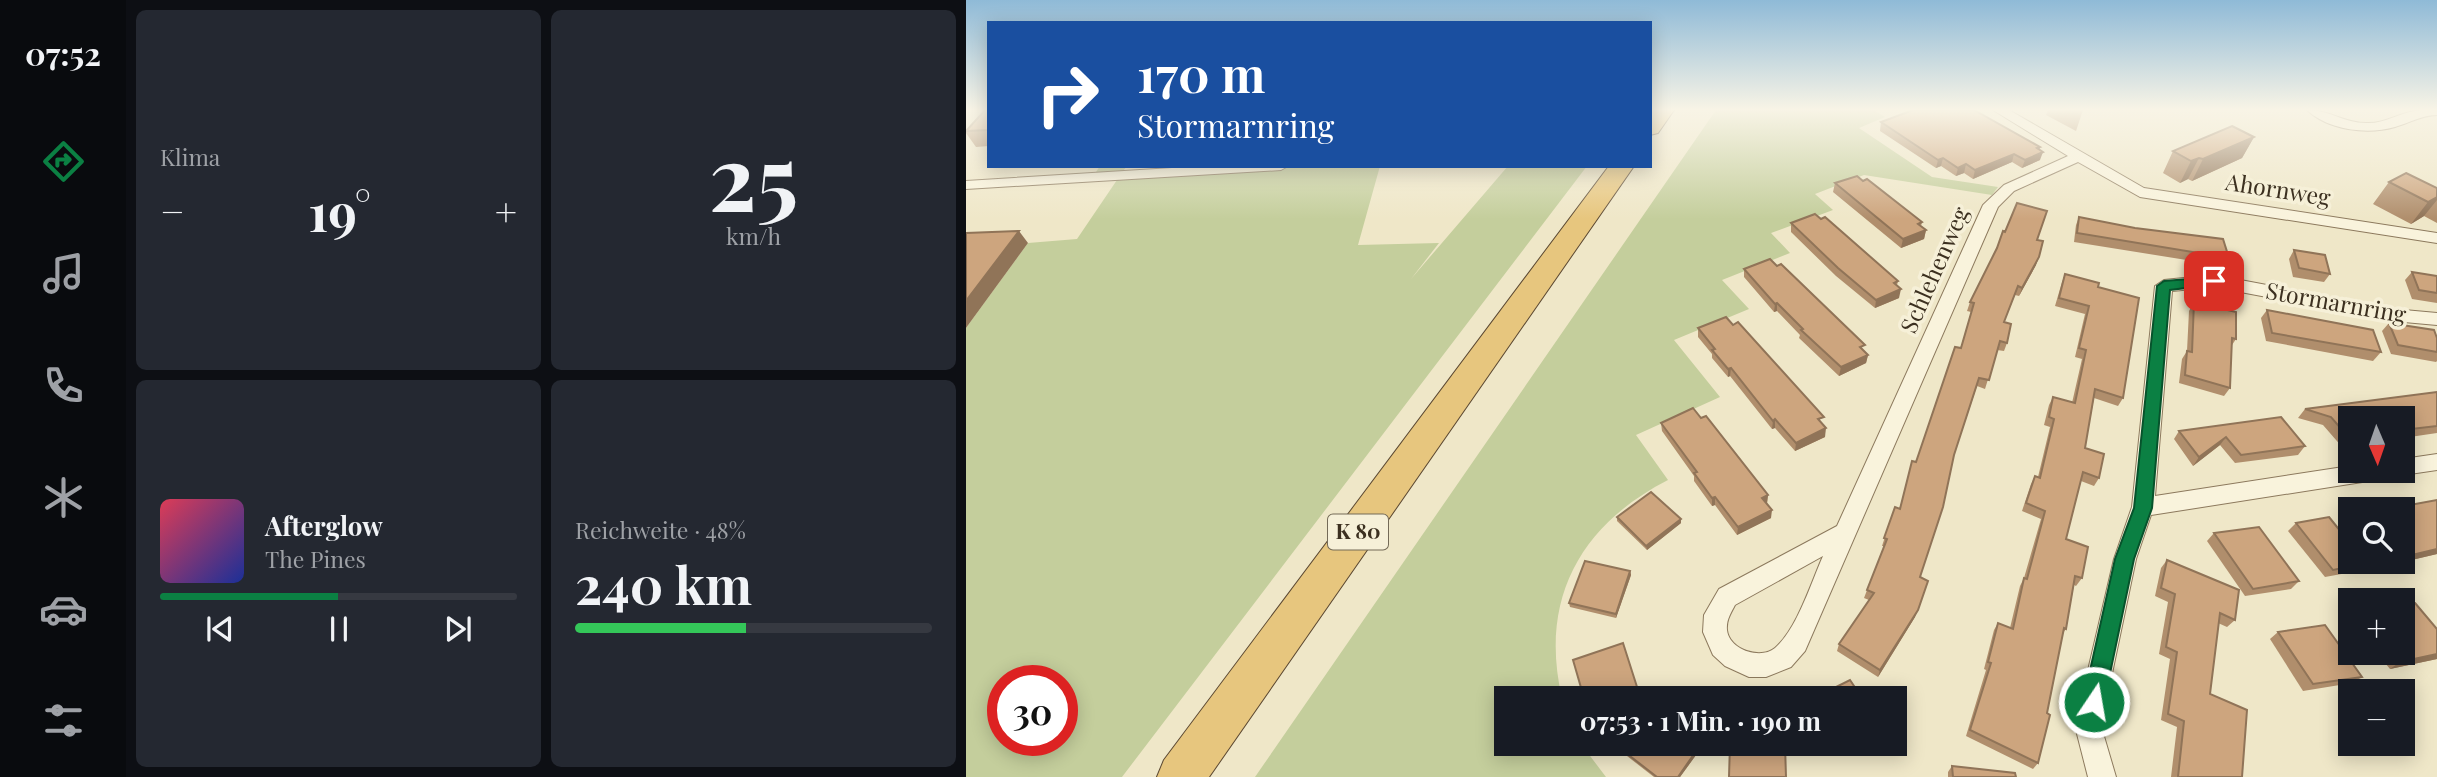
<!DOCTYPE html>
<html lang="de">
<head>
<meta charset="utf-8">
<style>
	:root { --surface:#171b24; --page:#242831; --text:#f1f3f6; --muted:#9ea1a6; --line:#363941; --accent:#0b8043 }
	body { margin:0; font-family:"Playfair Display",serif; background:var(--page); color:var(--text); height:100vh; display:flex; flex-direction:column; font-size:26px; white-space:nowrap }
	* { box-sizing:border-box; margin:0 }
	p { font-size:23px; color:var(--muted) }
	.icon { flex:none; width:38px; height:38px; fill:none; stroke:currentColor; stroke-width:2; stroke-linecap:round; stroke-linejoin:round }
	.map { position:relative; flex:1; overflow:hidden }
	.side { display:flex; flex-direction:column; gap:10px; padding:10px; background:#0d0f14; width:840px }
	.side>* { flex:none }
	.hud { position:absolute; left:21px; top:21px; width:665px; height:147px; border-radius:0px; box-shadow:0 4px 18px #0003; background:#1a4fa0; color:#fff; overflow:hidden }
	.needle { width:46px; rotate:178deg }
	.controls { position:absolute; left:1372px; top:406px; display:grid; gap:14px }
	.controls a { display:grid; place-items:center; width:77px; height:77px; border-radius:0px; background:var(--surface); box-shadow:0 4px 18px #0003; font-size:35px }
	.speed { position:absolute; left:21px; top:665px; display:flex; gap:14px; font-size:35px; font-weight:700; text-align:center }
	.speed>* { display:grid; place-content:center; width:91px; height:91px; border-radius:50%; background:var(--surface); box-shadow:0 4px 18px #0003; line-height:1 }
	.speed .limit { border:10px solid #d22; background:#fff; color:#111 }
	.pin { position:absolute; display:grid; place-items:center; width:60px; height:60px; color:#fff; margin:-30px; border-radius:14px; box-shadow:0 4px 10px #0006 }
	.me { position:absolute; width:77px; margin:-38px; rotate:12deg; stroke-linejoin:round; filter:drop-shadow(0 0 5px #0008) }
	.turn { display:flex; align-items:center; gap:24px; height:147px; padding:0 35px; font-size:32px }
	.turn .icon { width:91px; height:91px; stroke-width:2.5 }
	.turn b { display:block; font-size:49px; line-height:60px }
	.big { font-size:52px; font-weight:700; line-height:1.1 }
	.side .widget { flex:1; display:flex; flex-direction:column; justify-content:center; gap:10px; min-width:0; padding:0 24px; border-radius:10px; background:var(--page) }
	.side .dial { align-items:center; gap:0 }
	.dial b { font-size:91px; line-height:1 }
	.song { display:flex; align-items:center; gap:21px }
	.cover { width:84px; height:84px; border-radius:10px; background:linear-gradient(135deg,hsl(350 70% 55%),hsl(230 70% 35%)) }
	.played { height:7px; border-radius:4px; background:linear-gradient(90deg,var(--accent) 50%,var(--line) 50%) }
	.keys { display:flex; justify-content:space-around; direction:ltr }
	.heat { display:flex; justify-content:space-between; align-items:center; font-size:38px; direction:ltr }
	.charge { height:10px; border-radius:5px; background:linear-gradient(90deg,#34c759 48%,var(--line) 0) }
	.side .tiles { flex:1; display:grid; gap:10px; grid-template-columns:repeat(2,1fr) }
	.trip { position:absolute; left:528px; top:686px; width:413px; height:70px; border-radius:0px; background:var(--surface); box-shadow:0 4px 18px #0003; font-weight:700; line-height:70px; text-align:center }
	main { display:flex; flex:1; min-height:0 }
	.menu { display:flex; flex-direction:column; width:126px; justify-content:space-around; align-items:center; background:#090b0e; color:var(--muted) }
	.menu .icon { width:49px; height:49px }
	.menu .selected { color:var(--accent) }
	.menu b { font-size:32px; color:var(--text) }
	.map>svg:first-child { display:block }
	.green { fill:#c4ce9c; fill-rule:evenodd }
	.lines { fill:none; stroke-linecap:round; stroke-linejoin:round }
	.minor-casing { stroke:#8c795d; stroke-width:2 }
	.trunk-casing { stroke:#5a4731; stroke-width:2 }
	.minor { fill:#f9f3dc; fill-rule:evenodd }
	.trunk { fill:#e7c67e; fill-rule:evenodd }
	.wall { fill:#b08e6c }
	.shaded-wall { fill:#907458 }
	.building { fill:#cda57e; stroke:#907458; stroke-width:2 }
	.route { fill:#0b8043; stroke:#07532c; stroke-width:2 }
	.labels { text-anchor:middle; stroke-width:7; stroke-linejoin:round; paint-order:stroke }
	.shield { fill:#f6f0d8; stroke:#746a57; stroke-width:2 }
	.shield-label { font-size:21px; font-weight:bold; fill:#3c3020 }
	.street-label { font-size:23px; fill:#3c3020; stroke:#f6f0d8 }
</style>
</head>
<body>
<main>
<nav class="menu">
<b>07:52</b>
<svg class="icon selected" aria-label="directions" viewBox="0 0 24 24"><path d="M12 3l9 9-9 9-9-9zM9 14v-3h6M13 9l2 2-2 2"/></svg>
<svg class="icon" aria-label="music" viewBox="0 0 24 24"><path d="M9 18V5l10-2v13"/><circle cx="6" cy="18" r="3"/><circle cx="16" cy="16" r="3"/></svg>
<svg class="icon" aria-label="phone" viewBox="0 0 24 24"><path d="M5 4h4l2 5-3 2q2 4 5 5l2-3 5 2v4C11 20 4 13 5 4z"/></svg>
<svg class="icon" aria-label="climate" viewBox="0 0 24 24"><path d="M12 3v18M4 7l16 10M4 17L20 7"/></svg>
<svg class="icon" aria-label="car" viewBox="0 0 24 24"><path d="M5 17H2v-5l4-1 3-4h7l3 4 3 1v5h-3M9 17h6M6 11h13"/><circle cx="7" cy="17" r="2"/><circle cx="17" cy="17" r="2"/></svg>
<svg class="icon" aria-label="filters" viewBox="0 0 24 24"><path d="M4 7h16M4 17h16"/><circle cx="9" cy="7" r="2"/><circle cx="15" cy="17" r="2"/></svg>
</nav>
<section class="side">
<div class="tiles">
<div class="widget"><p>Klima</p>
<div class="heat"><a>−</a><b class="big">19°</b><a>+</a></div>
</div>
<div class="widget dial"><b>25</b><p>km/h</p></div>
<div class="widget">
<div class="song"><i class="cover"></i><div><b>Afterglow</b><p>The Pines</p></div></div>
<div class="played"></div>
<div class="keys"><svg class="icon" aria-label="previous" viewBox="0 0 24 24"><path d="M18 5L8 12l10 7zM5 5v14"/></svg><svg class="icon" aria-label="pause" viewBox="0 0 24 24"><path d="M8 5v14M16 5v14"/></svg><svg class="icon" aria-label="next" viewBox="0 0 24 24"><path d="M6 5l10 7-10 7zM19 5v14"/></svg></div>
</div>
<div class="widget"><p>Reichweite · 48%</p><b class="big">240 km</b><div class="charge"></div></div>
</div>
</section>
<div class="map">
<svg width="1471" height="777" viewBox="0 0 1471 777">
	<rect width="100%" height="100%" fill="#efe7c8"/>
	<g class="green">
		<path d="M750,110h158l11,7 -26,11 73,49 66,10 -6,8 -128,-20 -49,19 18,16 -62,23 19,20 -68,27 27,29 -75,31 46,57 -84,38 32,45c-88,45 -129,120 -106,218h-55v46h74l25,33h-351z"/>
		<path d="M134,166h27l-7,9 97,-9h163l-22,79 81,-2 -28,36 97,-113h79l-465,611h-156v-449l62,-85 49,-4 42,-62 -27,1zM37,681h59v59h-59z"/>
	</g>
	<g class="lines">
		<g class="minor-casing">
			<g id="minor">
				<path d="M1027,110h16l135,78 293,45v10l-297,-46 -62,-35 -64,29 -16,16 -193,444 -14,16 -25,10h-17l-24,-11 -12,-11 -10,-23 1,-17 15,-26 118,-63 146,-321 21,-20 64,-29zM857,556c-12,27 -26,73 -48,92 -14,12 -46,2 -48,-18 -1,-10 4,-17 8,-25z"/>
				<path d="M1341,110c23,0 37,13 59,13 18,1 31,-9 49,-12 7,-2 15,-1 22,-1v5c-15,0 -28,8 -42,12 -28,8 -67,3 -88,-17z"/>
				<path d="M238,166h84l-7,4 -315,19v-8z"/>
				<path d="M1248,275l179,34 44,4v12l-44,-4 -179,-34 -42,4 -17,205 195,-30v5h35l-3,6 -7,3 -224,35 -15,44 -35,167 15,51h-28l-13,-51 39,-167 18,-52 23,-221 9,-6z"/>
				<path d="M1471,454v16l-34,5 -9,-4h9v-12z"/>
			</g>
		</g>
		<g class="trunk-casing">
			<g id="trunk">
				<path d="M708,110l-16,23 -8,2 1,-25z"/>
				<path d="M643,166h25l-425,611h-52l7,-17z"/>
			</g>
		</g>
		<use href="#minor" class="minor"/>
		<use href="#trunk" class="trunk"/>
	</g>
	<g class="wall">
		<path d="M23,110v36l-13,1 -10,-14v-3z"/>
		<path d="M1082,110h35l-7,21 -30,-16z"/>
		<path d="M915,122l158,28 1,10 -18,8 -10,-6 -39,17 -9,-6 -8,3 -15,-10 -5,2 -56,-37z"/>
		<path d="M1288,137l-12,21 -50,23 -4,-2 -8,4 -17,-10 10,-22z"/>
		<path d="M1423,182l48,6v35l-13,-7 -13,8 -38,-20z"/>
		<path d="M869,183l87,39 -1,4 5,4 -2,9 -23,9 -68,-56z"/>
		<path d="M1113,217l150,41 -5,8 -150,-24 2,-17z"/>
		<path d="M825,223l107,58 -1,4 2,13 -24,10 -39,-32 -45,-44z"/>
		<path d="M1071,240l-1,25 -17,31 -4,-1 -11,27 3,21 -3,8 -7,-1 -12,39 -8,-3 -23,69 -34,122 -5,40 -37,60 -41,-26 2,-7 30,-44 -5,-2 20,-52h-2l13,-39 4,2 17,-47 45,-114 10,-36 -4,-1 3,-9z"/>
		<path d="M1328,250l36,24 -6,8 -31,-5 -4,-18z"/>
		<path d="M778,269l120,82 4,4 -2,8 -27,13 -40,-38 1,-3 -23,-24 -3,1 -30,-35z"/>
		<path d="M1446,272l25,4v27l-25,-4 -7,-19z"/>
		<path d="M1099,274l33,13 25,111 -5,8 -24,-8 -9,50 14,30 -5,8 -13,-5 -15,58 16,39 -6,8 -2,-1 -8,44 -4,5 -24,129 -5,6 -67,-33 20,-66 -2,-1 10,-39 4,-7 12,5 10,-42 4,-8 17,-59 -19,-8 9,-27 4,-8 3,1 12,-50 -6,-2 5,-20 4,-8 19,6 10,-44 -7,-2 10,-43 -30,-8 7,-24z"/>
		<path d="M1228,302l42,37 -4,6 -2,43 -6,8 -45,-13 3,-24 5,-8 2,-40z"/>
		<path d="M1301,310l114,42 -8,9 -107,-20 -5,-23z"/>
		<path d="M1423,323l48,15v23l-1,1 -45,-8 -9,-23z"/>
		<path d="M732,328l124,96 3,13 -30,14 -20,-23 -3,1 -42,-53 -2,1 -16,-19v-4l-14,-17z"/>
		<path d="M1471,392v41l-34,5v-20h-53v29l-7,1 -20,-23 -25,-7 7,-9z"/>
		<path d="M735,418l67,77 -1,8 4,15 -34,17 -22,-30 -3,1 -18,-25v-5l-32,-45 -1,-8z"/>
		<path d="M1213,431l126,15 -7,9 -63,8 -15,-18 -27,21 -19,-27z"/>
		<path d="M1437,509l34,45 -34,8h-1z"/>
		<path d="M651,517l64,6 -34,27 -30,-29z"/>
		<path d="M1330,523l71,40 -9,8 -33,6 -37,-46z"/>
		<path d="M1248,533l85,48 -8,8 -46,7 -38,-55z"/>
		<path d="M1201,560l68,60 -8,7 -9,-4 -8,71 32,83h-71l6,-50 -16,-7 9,-61 -11,-5 9,-52 -13,-6 6,-28z"/>
		<path d="M664,571l1,4 -15,43 -46,-11 -1,-4z"/>
		<path d="M1312,632l84,45 -10,6 -49,8 -33,-52z"/>
		<path d="M1411,653h26l34,6 -47,10z"/>
		<path d="M667,744h71l-24,33h-26l-27,-21 -1,-3z"/>
		<path d="M861,744h25l-19,10z"/>
		<path d="M986,766l64,11h-68v-5z"/>
	</g>
	<g class="shaded-wall">
		<path d="M1288,137l-12,21 -50,23 11,-22z"/>
		<path d="M1074,147l-2,8 5,-3 -3,8 -18,8 3,-8 12,-12z"/>
		<path d="M1048,154l-2,8 -39,17 2,-9z"/>
		<path d="M977,158l-2,8 -5,2 2,-8z"/>
		<path d="M1233,158l-11,21 -8,4 11,-22z"/>
		<path d="M1000,164l-2,9 -8,3 2,-8z"/>
		<path d="M1471,197v3l-13,16 -13,8 17,-22z"/>
		<path d="M960,230l-2,9 -23,9 2,-9z"/>
		<path d="M53,231l9,12 -62,85v-27z"/>
		<path d="M1073,257l-3,8 -17,31 3,-8z"/>
		<path d="M935,289l-2,9 -24,10 1,-8z"/>
		<path d="M811,303v8l-3,1 1,-8z"/>
		<path d="M902,355l-2,8 -27,13 2,-9z"/>
		<path d="M765,368l-1,8 -2,1v-8z"/>
		<path d="M809,419v9l-3,1 1,-8z"/>
		<path d="M860,428l-1,9 -30,14 1,-8z"/>
		<path d="M1260,437l-6,8 -27,21 6,-9z"/>
		<path d="M802,495l-1,8 -5,3v-8z"/>
		<path d="M749,497v8l-3,1v-8z"/>
		<path d="M806,510l-1,8 -34,17 1,-8z"/>
		<path d="M715,519v4l-34,27 -1,-4z"/>
		<path d="M1471,549v5l-34,8 9,-7z"/>
		<path d="M664,571l1,4 -15,43v-4z"/>
		<path d="M952,610l-3,7 -37,60 2,-7z"/>
		<path d="M1471,654v5l-47,10 10,-7z"/>
		<path d="M672,690v3l-14,5h-10z"/>
		<path d="M735,744h3l-24,33h-2z"/>
		<path d="M882,744h4l-19,10 1,-3z"/>
	</g>
	<g class="building">
		<path d="M19,110h4v20l-23,1z"/>
		<path d="M947,110h61l66,37 -3,1 6,4 -18,8 -11,-6 -39,16 -9,-6 -8,4 -15,-10 -5,2 -57,-38z"/>
		<path d="M1266,126l22,11 -51,22 -4,-1 -8,3 -18,-10z"/>
		<path d="M1440,173l31,15v9l-9,5 -39,-20z"/>
		<path d="M891,176l6,5 4,-2 55,43 -4,2 8,6 -23,9 -68,-56z"/>
		<path d="M1051,203l30,8 -10,29 6,1 -4,16 -17,31 -4,-2 -14,36 7,2 -4,19 -7,-2 -11,39 -10,-2 -25,77 -11,52 -23,70 8,4 -10,29 -38,60 -41,-26 35,-51 -7,-3 20,-51 -3,-1 11,-31 5,2 12,-48 4,1 39,-115 6,1 13,-45 -4,-1 27,-54 6,-17 2,1z"/>
		<path d="M849,214l6,5 4,-2 73,64 -4,2 7,6 -25,11 -38,-32 -47,-45z"/>
		<path d="M1113,217l56,11 88,11 6,19 -152,-25z"/>
		<path d="M53,231l-53,70v-68z"/>
		<path d="M1328,250l31,5 5,19 -31,-6z"/>
		<path d="M804,259l7,7 4,-2 84,81 -5,2 8,8 -27,12 -40,-37 2,-1 -26,-26 -2,1 -31,-35z"/>
		<path d="M1446,272l25,4v17l-18,-3z"/>
		<path d="M1099,274l34,9 -1,4 41,11 -16,100 -28,-9 -10,59 19,6 -5,24 -16,-6 -17,67 22,8 -6,31 -7,-2 -9,53 -2,-1 -17,85 3,2 -12,48 -68,-33 21,-67 -3,-1 10,-39 15,6 11,-51 3,1 18,-68 -19,-8 9,-27 5,2 14,-59 -5,-2 4,-20 22,6 11,-53 -7,-2 10,-42 -30,-8z"/>
		<path d="M1228,302l42,10v27l-4,-1 -2,50 -45,-13 2,-24 5,1z"/>
		<path d="M1301,310l106,20 8,22 -109,-19z"/>
		<path d="M760,317l7,8 5,-3 86,95 -6,2 8,9 -30,15 -21,-24 -2,2 -42,-53 -3,1 -16,-19 3,-1 -17,-21z"/>
		<path d="M1423,323l45,7 3,8v14l-39,-7z"/>
		<path d="M1471,392v34l-34,4v-12h-53v21l-19,-22 -26,-8z"/>
		<path d="M727,408l8,10 5,-2 62,79 -6,3 10,12 -34,17 -23,-30 -3,1 -18,-25 3,-1 -36,-49z"/>
		<path d="M1315,417l24,29 -64,9 -15,-18 -27,20 -20,-26z"/>
		<path d="M685,492l30,27 -35,27 -29,-29z"/>
		<path d="M1471,500v49l-25,6 -9,-11v-35h-15z"/>
		<path d="M1363,517l21,26v19h16l1,1 -34,7 -37,-47z"/>
		<path d="M1293,527l40,54 -46,8 -39,-56z"/>
		<path d="M1201,560l72,30 -4,30 -15,-7 -10,81 37,16 -5,67h-64l6,-56 -16,-7 9,-62 -11,-5 9,-53 -14,-6z"/>
		<path d="M619,561l45,10 -14,43 -47,-11z"/>
		<path d="M1449,603l22,26v25l-37,8 -7,-9h10v-48z"/>
		<path d="M1359,625l37,52 -49,7 -35,-52z"/>
		<path d="M657,643l15,47 -24,8h-30l-11,-38z"/>
		<path d="M884,680l12,18h-48z"/>
		<path d="M667,744h68l-23,33h-21l-31,-24z"/>
		<path d="M764,744l55,1 1,32h-57z"/>
		<path d="M863,744h19l-14,7z"/>
		<path d="M986,766l63,7 1,4h-63z"/>
	</g>
	<linearGradient id="sky" x2="0" y2="1"><stop stop-color="#8fbad7"/><stop offset="0.5" stop-color="#f8f4e6"/><stop offset="1" stop-color="#f8f4e6" stop-opacity="0"/></linearGradient>
	<rect width="1471" height="219" fill="url(#sky)"/>
	<path class="route" d="M1248,277l7,4 -2,3 -49,6 -18,218 -18,51 -30,143 -3,7 -7,4 -8,-4 -3,-7 32,-143 19,-51 23,-222 7,-5z"/>
	<g class="labels">
		<rect class="shield" x="362" y="514.5" width="60" height="35" rx="5"/>
		<g class="shield-label">
			<text x="392" y="539">K 80</text>
		</g>
		<g class="street-label">
			<text transform="translate(1312 190) rotate(9)" y="8">Ahornweg</text>
			<text transform="translate(969 270) rotate(-66)" y="8">Schlehenweg</text>
			<text transform="translate(1370 303) rotate(10)" y="8">Stormarnring</text>
		</g>
	</g>
</svg>
<div class="controls">
<a><svg class="needle" viewBox="-14 -14 28 28"><path d="M0-13l5 13h-10z" fill="#e53935"/><path d="M0 13l5-13h-10z" fill="#9ea1a6"/></svg></a>
<a><svg class="icon" aria-label="search" viewBox="0 0 24 24"><circle cx="10" cy="10" r="6"/><path d="M15 15l6 6"/></svg></a>
<a>+</a>
<a>−</a>
</div>
<div class="speed"><div class="limit">30</div></div>
<div class="pin" style="left:1248px;top:281px;background:#d93025"><svg class="icon" aria-label="arrive" viewBox="0 0 24 24"><path d="M6 21V4h12l-3 4 3 4H6"/></svg></div>
<svg class="me" style="left:1128px;top:702px" viewBox="-20 -20 40 40"><circle r="17" fill="#0b8043" stroke="#fff" stroke-width="3"/><path d="M0-11L8 9 0 5-8 9z" fill="#fff"/></svg>
<div class="trip">07:53 · 1 Min. · 190 m</div>
<div class="hud">
<div class="turn"><svg class="icon" aria-label="right" viewBox="0 0 24 24"><path d="M7 20v-9h11M14 6l5 5-5 5"/></svg><div><b>170 m</b>Stormarnring</div></div>
</div>
</div>
</main>
</body>
</html>
